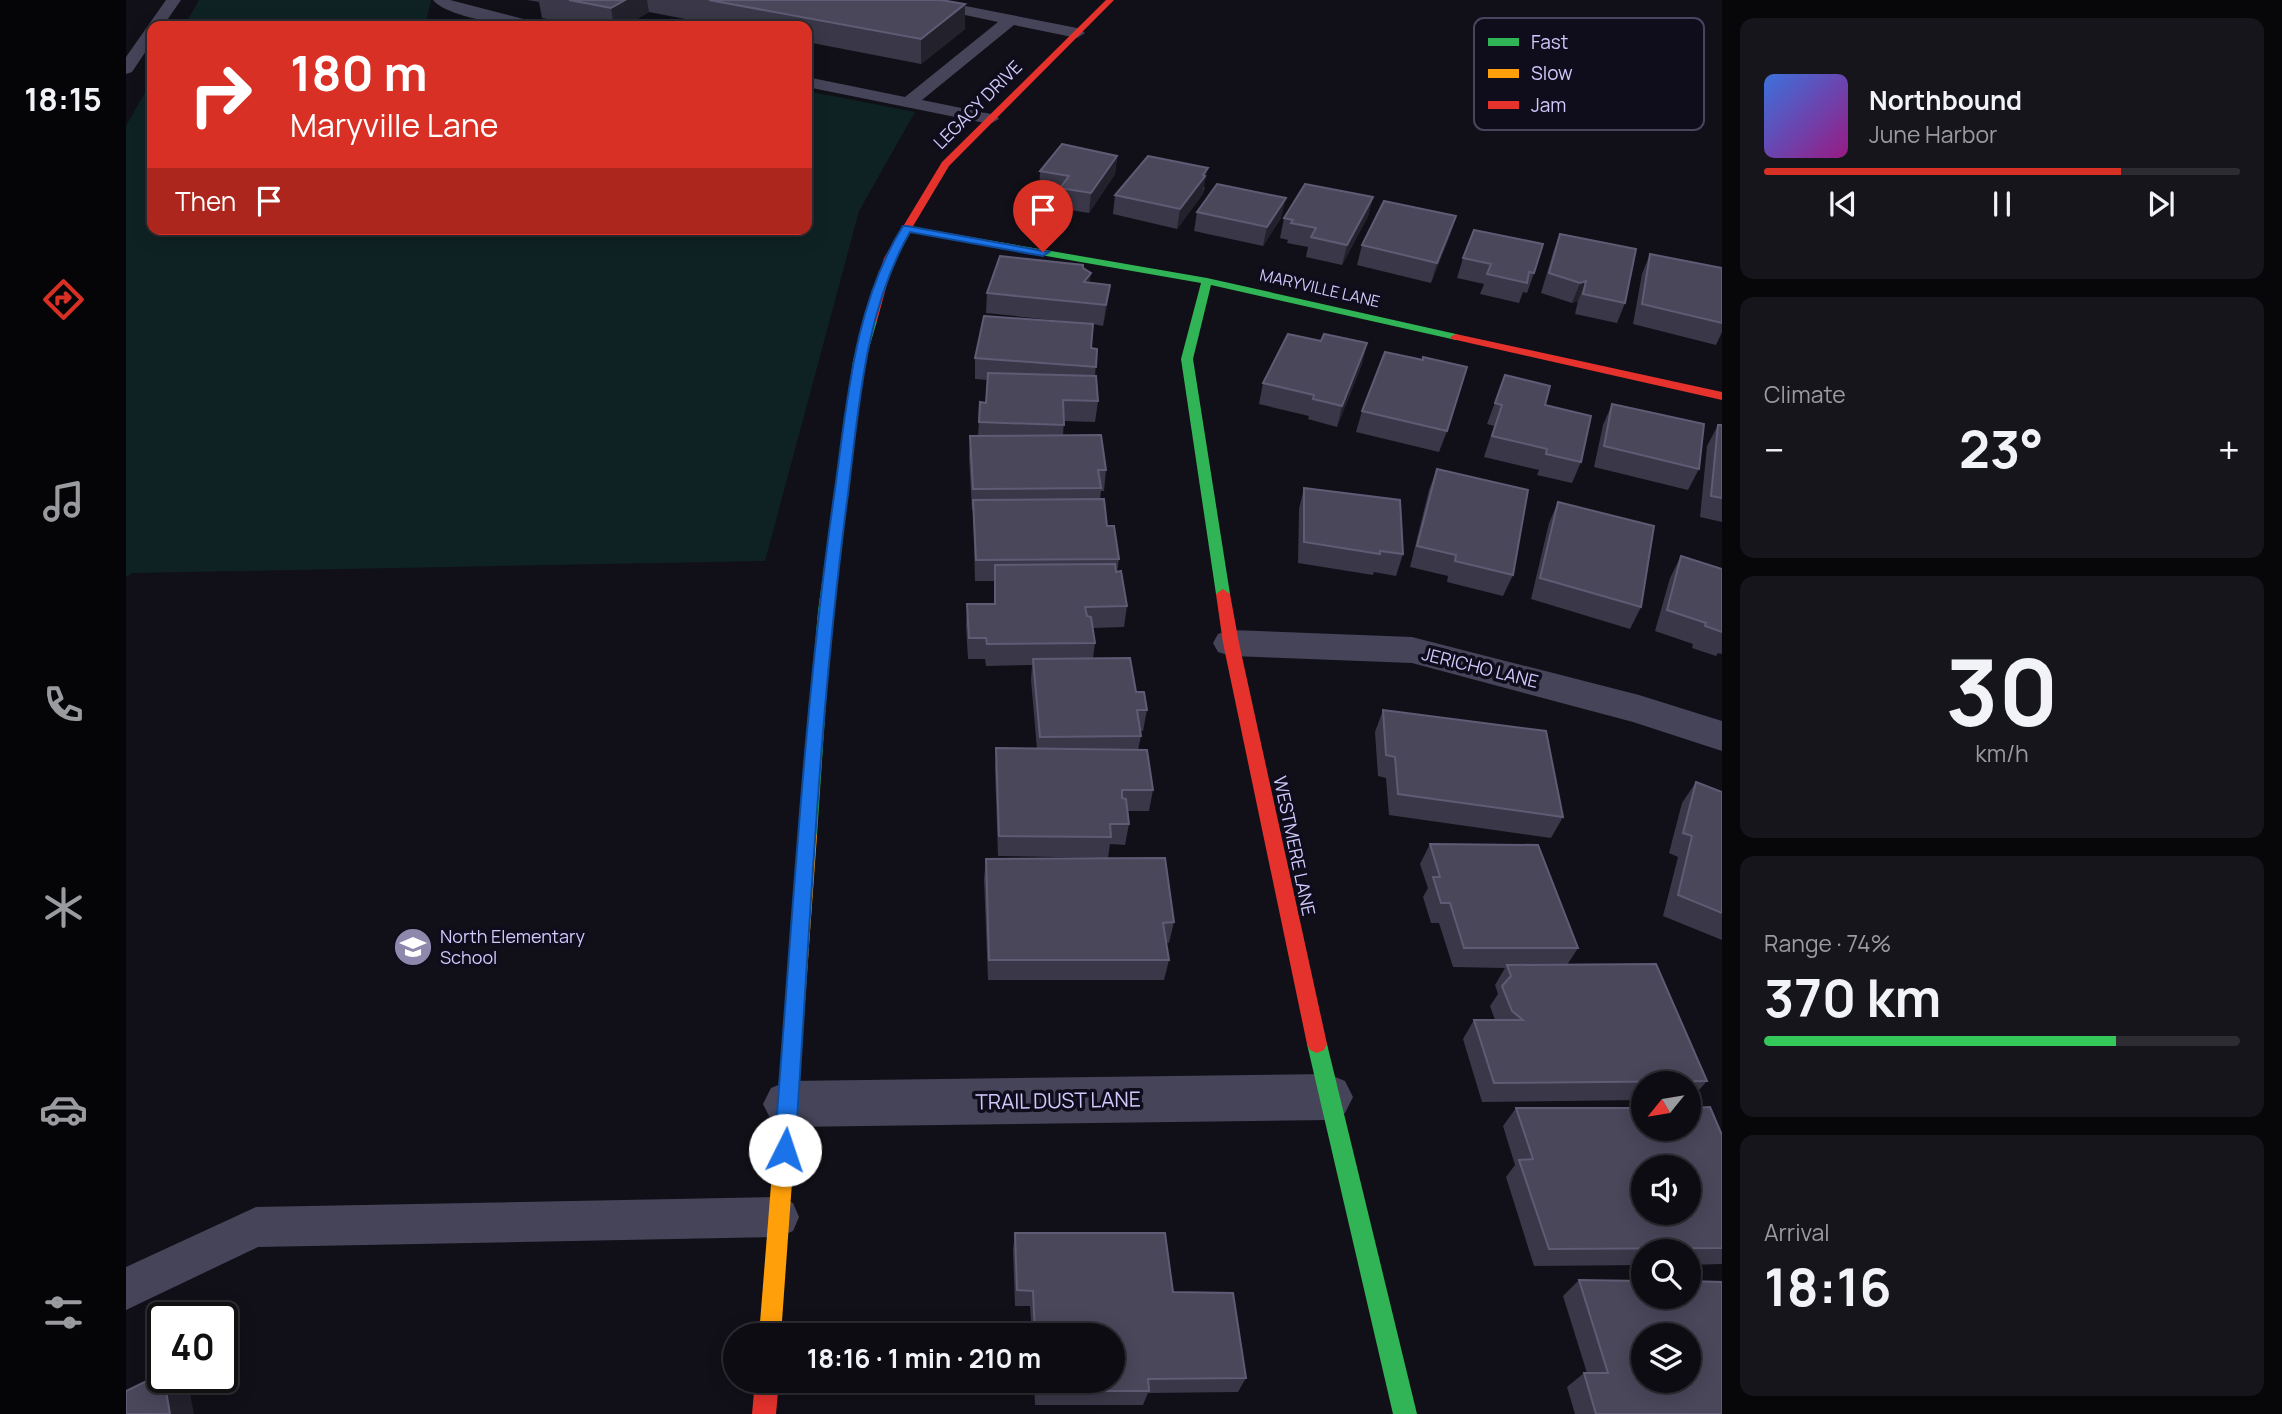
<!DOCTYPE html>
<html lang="en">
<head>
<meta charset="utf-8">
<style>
	:root { --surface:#0d0c12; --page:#16151b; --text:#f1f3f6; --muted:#9a9b9f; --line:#2d2c32; --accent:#d93025 }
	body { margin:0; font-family:Manrope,sans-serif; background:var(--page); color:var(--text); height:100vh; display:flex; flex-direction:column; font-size:26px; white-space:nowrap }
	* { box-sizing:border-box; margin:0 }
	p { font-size:23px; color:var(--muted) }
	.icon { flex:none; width:38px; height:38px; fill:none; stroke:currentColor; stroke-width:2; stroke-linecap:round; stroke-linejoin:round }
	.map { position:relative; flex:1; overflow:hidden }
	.sheet { display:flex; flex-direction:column; gap:18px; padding:18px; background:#07070a; width:560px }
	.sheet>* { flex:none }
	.top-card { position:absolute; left:21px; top:21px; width:665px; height:214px; border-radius:14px; box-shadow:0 4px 18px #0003,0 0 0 2px var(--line); background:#d93025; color:#fff; overflow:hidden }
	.needle { width:46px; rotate:240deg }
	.fabs { position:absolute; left:1505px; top:1071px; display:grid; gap:14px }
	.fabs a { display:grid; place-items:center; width:70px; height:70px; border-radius:50%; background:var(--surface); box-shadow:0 4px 18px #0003,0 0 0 2px var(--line); font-size:35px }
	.speed { position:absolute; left:21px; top:1302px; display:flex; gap:14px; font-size:35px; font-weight:700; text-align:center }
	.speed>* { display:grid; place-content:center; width:91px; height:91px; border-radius:50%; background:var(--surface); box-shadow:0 4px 18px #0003,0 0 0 2px var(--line); line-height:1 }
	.speed .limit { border:4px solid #111; border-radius:10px; background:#fff; color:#111 }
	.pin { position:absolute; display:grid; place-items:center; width:60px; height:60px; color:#fff; margin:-72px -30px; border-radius:50% 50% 50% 0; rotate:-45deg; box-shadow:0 0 7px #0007 }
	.pin .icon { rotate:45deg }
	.me { position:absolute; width:77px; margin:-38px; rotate:4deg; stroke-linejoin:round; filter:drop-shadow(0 0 5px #0008) }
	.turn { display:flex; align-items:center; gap:24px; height:147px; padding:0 28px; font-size:32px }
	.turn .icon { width:91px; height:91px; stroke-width:2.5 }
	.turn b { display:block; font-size:49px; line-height:60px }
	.then { display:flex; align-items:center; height:66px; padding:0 28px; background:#0003; gap:14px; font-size:26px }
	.big { font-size:52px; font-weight:700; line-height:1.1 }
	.sheet .tile { flex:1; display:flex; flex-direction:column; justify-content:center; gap:10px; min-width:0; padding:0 24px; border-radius:14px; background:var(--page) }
	.sheet .dial { align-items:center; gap:0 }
	.dial b { font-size:91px; line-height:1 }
	.song { display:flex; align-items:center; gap:21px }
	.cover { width:84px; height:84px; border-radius:10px; background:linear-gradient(135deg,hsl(220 70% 55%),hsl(310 70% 35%)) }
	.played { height:7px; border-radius:4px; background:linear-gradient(90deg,var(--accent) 75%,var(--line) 75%) }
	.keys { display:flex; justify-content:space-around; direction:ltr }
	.heat { display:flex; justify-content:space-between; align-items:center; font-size:38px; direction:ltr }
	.charge { height:10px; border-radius:5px; background:linear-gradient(90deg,#34c759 74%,var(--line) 0) }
	.trip { position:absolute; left:597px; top:1323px; width:402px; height:70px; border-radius:35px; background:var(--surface); box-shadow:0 4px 18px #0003,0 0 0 2px var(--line); font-weight:700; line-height:70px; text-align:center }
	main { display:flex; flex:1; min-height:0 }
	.dock { display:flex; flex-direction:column; width:126px; justify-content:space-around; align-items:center; background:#050507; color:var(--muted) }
	.dock .icon { width:49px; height:49px }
	.dock .on { color:var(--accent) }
	.dock b { font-size:32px; color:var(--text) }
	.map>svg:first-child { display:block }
	.green { fill:#0f2223 }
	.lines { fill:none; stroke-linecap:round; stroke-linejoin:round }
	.lane { fill:#464459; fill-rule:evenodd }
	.street { fill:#464459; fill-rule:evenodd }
	.fast { fill:#30b455; fill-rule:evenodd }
	.slow { fill:#ff9f0a; fill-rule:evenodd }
	.jam { fill:#e5322d; fill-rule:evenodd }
	.wall { fill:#3a3748 }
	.shaded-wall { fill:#23212c }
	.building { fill:#4a475b; stroke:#5f5b74; stroke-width:2; fill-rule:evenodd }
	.route { fill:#1a73e8; stroke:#114b97; stroke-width:2 }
	.labels { text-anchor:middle; stroke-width:7; stroke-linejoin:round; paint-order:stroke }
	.far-street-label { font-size:16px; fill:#d0c9fc; stroke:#0f0c1b }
	.street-label { font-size:18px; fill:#d0c9fc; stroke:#0f0c1b }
	.poi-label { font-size:18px; fill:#d0c9fc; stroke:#0f0c1b; text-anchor:start }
	.near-street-label { font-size:21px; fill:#d0c9fc; stroke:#0f0c1b }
	.key { fill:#0f0c1b; stroke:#49455e; stroke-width:2 }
	.key-label { font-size:19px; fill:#d0c9fc }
</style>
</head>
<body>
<main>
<nav class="dock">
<b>18:15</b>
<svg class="icon on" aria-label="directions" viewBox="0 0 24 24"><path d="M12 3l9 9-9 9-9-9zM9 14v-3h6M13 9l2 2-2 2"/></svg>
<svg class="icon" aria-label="music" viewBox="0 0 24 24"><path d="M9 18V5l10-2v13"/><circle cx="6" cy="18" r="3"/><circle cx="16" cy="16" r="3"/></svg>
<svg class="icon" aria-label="phone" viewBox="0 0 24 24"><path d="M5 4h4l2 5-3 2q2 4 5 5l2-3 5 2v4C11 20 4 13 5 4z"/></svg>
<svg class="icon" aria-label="climate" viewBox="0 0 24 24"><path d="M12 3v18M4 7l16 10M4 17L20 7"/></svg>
<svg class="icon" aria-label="car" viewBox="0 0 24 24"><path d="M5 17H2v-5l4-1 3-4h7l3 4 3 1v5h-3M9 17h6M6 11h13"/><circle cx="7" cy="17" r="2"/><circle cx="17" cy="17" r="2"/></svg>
<svg class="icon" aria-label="filters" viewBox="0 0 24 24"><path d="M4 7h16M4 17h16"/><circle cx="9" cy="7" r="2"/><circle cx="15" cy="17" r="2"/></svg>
</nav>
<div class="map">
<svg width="1596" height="1414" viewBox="0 0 1596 1414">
	<rect width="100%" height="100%" fill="#111018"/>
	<g class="green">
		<path d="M73,0h232l-4,18 41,8h-284z"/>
		<path d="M26,80v149h655v-138l108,21 -56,99 -94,350 -633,12 -6,4v-451z"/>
	</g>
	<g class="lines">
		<g class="lane">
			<path d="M40,0h15l-18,26h-11v16l-20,30 -6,2v-17z"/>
			<path d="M307,0h17l89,23 3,3c-25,1 -93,-7 -109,-26z"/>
			<path d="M780,0h29l142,28 8,5 -8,5 -63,-13 -92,75 74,15 3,4 -9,5 -183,-37v-10l98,20 93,-75 -85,-18z"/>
			<path d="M653,1197l14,6 6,14 -6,14 -14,6 -521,10 -132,63v-43l130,-60z"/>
		</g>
		<g class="street">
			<path d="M1105,630l181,7 227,58 83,26v30l-89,-29 -221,-59 -181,-7 -13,-4 -5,-9 5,-9z"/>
			<path d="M1202,1074l17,7 8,16 -8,16 -17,7 -540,7 -17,-7 -8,-16 8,-16 17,-7z"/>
		</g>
		<g class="fast">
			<path d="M781,226l300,52 249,56 6,3 -6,3 -245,-55 -18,74 37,235 -7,5 -7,-5 -35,-235 20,-76 -298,-52 -1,-2z"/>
			<path d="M745,318l6,3 -12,40 -33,250 -15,224 -3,5 -6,2 -6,-2 -3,-5 19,-224 35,-250 12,-40z"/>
			<path d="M1191,1035l7,3 3,6 90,370h-24l-86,-370 3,-6z"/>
		</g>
		<path class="slow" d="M682,828l6,2 3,5 -36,500h-22l40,-500 3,-5z"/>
		<g class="jam">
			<path d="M980,0h8l-165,166 -55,92 -17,63 -10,2 -2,-2 19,-63 58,-96z"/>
			<path d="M1330,334l266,58v8l-270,-61 -2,-2z"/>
			<path d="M1097,589l7,5 9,49 88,401 -3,6 -7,3 -7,-3 -3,-6 -84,-401 -7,-49z"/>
			<path d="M629,1381h24l-3,33h-24z"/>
		</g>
	</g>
	<g class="wall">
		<path d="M401,0h414l24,4v25l-44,35 -114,-22v-16h-85l-73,-14 -24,14h-41l-42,-8 -3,-16z"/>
		<path d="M991,156l-2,18 -26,39 -31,-5 1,-14 -20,-3 1,-20z"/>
		<path d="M1079,187l-3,8 -25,34 -64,-15 2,-19z"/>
		<path d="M1247,197l-5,19 -26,49 -36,-8 2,-10 -21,-4 1,-3 -8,-2 4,-20z"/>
		<path d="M1071,212l84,6 -18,28 -69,-15z"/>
		<path d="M1330,216l-6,19 -19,48 -74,-18 5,-20z"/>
		<path d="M1434,234l65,69 -8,20 -42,-9 3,-13 -6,2 -31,-10 12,-40z"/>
		<path d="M1524,254l72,14v64l-6,13 -83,-21 9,-50z"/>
		<path d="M1337,258l71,15 -7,20 -4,-1 -4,11 -39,-9 4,-10 -27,-6z"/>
		<path d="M957,268l7,15 17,23 -4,20 -10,-2 -2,24 6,1 -2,27 3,25 -3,21 -31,-1 -1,14 43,35 -2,21h-3l-1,8 7,27 12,33 -2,13 10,34 -3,21 -31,1 2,15 -2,15 43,34 11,18 -4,21h-3l1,5 -3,14 15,40 -4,21h-21l1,13 -4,21 -15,-1 -2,14 -110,-2 -3,-87 1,-21 41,1 -6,-69 1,-15 -46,1 -1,-7h-17l-2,-34 1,-21h27v-23h-19l-2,-71h-1l-3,-53 1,-21h8l2,-34 6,1 2,-23 -13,-1v-21l106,-35 -95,-10 1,-20z"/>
		<path d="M1195,341l46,2 -5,21 -25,63 -29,-8 1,-3 -50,-12 4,-21z"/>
		<path d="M1379,375l40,30 36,57 -9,21 -35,-8 2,-5 -55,-13 10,-31 -7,-2z"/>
		<path d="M1486,404l87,65 -11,21 -94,-23 9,-42z"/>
		<path d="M1236,411l85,20 -8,21 -83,-20z"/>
		<path d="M1592,425h4v97l-22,-5 7,-71z"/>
		<path d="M1311,469l76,106 -10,21 -56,-14 1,-6 -38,-9 19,-77z"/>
		<path d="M1178,488l99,66 -7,22 -22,-4 -1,3 -75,-12 1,-54z"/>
		<path d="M1432,502l83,105 -11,22 -99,-30 18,-76z"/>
		<path d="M1555,556l41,13v85l-4,-1 -2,3 -24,-8 1,-4 -38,-13 15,-53z"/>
		<path d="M1257,710l180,107 -12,21 -162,-23 -3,-37 -8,-2 -3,-44z"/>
		<path d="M1570,782l26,10v148l-59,-24 15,-59 -9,-4 13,-50z"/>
		<path d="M1304,844l148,104 -11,17 140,116 -17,19h-1v-17h-46v17l-161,2 -19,-63 11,-19h21l-5,-14 8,-12 -3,-9 10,-17 -52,-1 -14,-44h-8l-8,-26 5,-9 -8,-24z"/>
		<path d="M860,859l188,63 -5,21h-3l3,17 -5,20h-176l-4,-101z"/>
		<path d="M1390,1108l206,27v129l-33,1v-14h-46v14l-109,1 -28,-89 9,-12 -12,-39z"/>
		<path d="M889,1233l158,59 73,86 -8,14 -90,1 -5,12h-108l-1,-24h79v-46h-81l-2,-29h-15l-2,-56z"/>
		<path d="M1453,1280l143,134h-147l-8,-27 17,-14h3l-24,-77z"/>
	</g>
	<g class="shaded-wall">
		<path d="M499,0h22l2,12 -24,14h-11l-3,-18z"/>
		<path d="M839,4v25l-44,35v-25z"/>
		<path d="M991,156l-2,18 -26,39 2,-20z"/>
		<path d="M1082,168l-6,27 -25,34 3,-20z"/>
		<path d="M1247,197l-5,19 -26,49 5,-20z"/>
		<path d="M1160,198l-5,20 -18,28 4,-19z"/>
		<path d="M1330,216l-6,19 -19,48 6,-20z"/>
		<path d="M965,273l-2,20 -5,-11z"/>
		<path d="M1460,281l-8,20 -6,2 8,-20z"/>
		<path d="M984,285l-3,21 -4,20 3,-21z"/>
		<path d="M1241,343l-5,21 -25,63 5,-21z"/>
		<path d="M38,1377h6l20,16 4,21h-24z"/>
	</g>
	<g class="building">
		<path d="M443,0h56l-14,8z"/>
		<path d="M583,0h232l24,4 -44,35z"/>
		<path d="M936,144l55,12 -26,37 -31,-5 9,-12 -29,-5z"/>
		<path d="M1022,156l60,12 -5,7 2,1 -25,33 -65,-14z"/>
		<path d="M1091,184l69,14 -19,29 -70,-15z"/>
		<path d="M1179,184l68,13 -26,48 -36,-8 5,-9 -25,-5 2,-3 -9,-2z"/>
		<path d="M1258,201l72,15 -19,47 -75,-18z"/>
		<path d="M1348,230l69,14 -9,29 -5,-1 -2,11 -40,-9 4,-10 -28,-6z"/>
		<path d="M1434,234l76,15 -11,54 -42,-9 3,-13 -6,2 -31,-10z"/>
		<path d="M1524,254l72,14v55l-80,-19z"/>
		<path d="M874,256l83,9v3l8,5 -7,9 26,3 -4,20 -119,-12z"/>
		<path d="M858,316l109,8 -2,24 6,1 -1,18 -121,-9z"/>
		<path d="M1162,334l33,7 3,-7 43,9 -25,63 -29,-7 1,-4 -51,-12z"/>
		<path d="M1259,352l38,8v-3l44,10 -20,64 -85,-20z"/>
		<path d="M862,373l108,3 2,25 -35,-1 1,25 -85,-3 1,-20 6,1z"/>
		<path d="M1379,375l45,11 -5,19 46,11 -10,46 -35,-8 1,-5 -55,-13 10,-31 -7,-2z"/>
		<path d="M1486,404l92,20 -5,45 -95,-23z"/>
		<path d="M1592,425h4v73l-11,-2z"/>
		<path d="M975,435l5,35h-8l3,18 -128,1 -3,-53z"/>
		<path d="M1311,469l91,21 -15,85 -58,-14 1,-6 -39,-9z"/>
		<path d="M1178,488l96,12 3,54 -23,-3v3l-76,-12z"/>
		<path d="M978,499l3,27h7l5,33 -143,1 -3,-60z"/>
		<path d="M1432,502l96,24 -13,81 -101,-29z"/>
		<path d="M1555,556l41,13v63l-17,-6 1,-3 -39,-13z"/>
		<path d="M989,564l1,8 5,-1 6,35 -42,1 2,9 4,1 4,26 -108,1 -1,-6h-17l-2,-34h28v-39z"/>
		<path d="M1004,658l6,34h8l3,18h-10l4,26 -101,1 -7,-78z"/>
		<path d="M1257,710l163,21 17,86 -165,-23 -3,-37 -9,-2z"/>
		<path d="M870,748l151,2 6,40h-31v8l4,1 3,25h-19l1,13 -112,-1z"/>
		<path d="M1570,782l26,10v121l-44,-18 14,-59 -9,-3z"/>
		<path d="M1304,844l108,1 40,103h-114l-14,-45h-9l-8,-26h7z"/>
		<path d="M1039,858l9,64 -11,1 6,37h-180l-3,-101z"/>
		<path d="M1530,964l51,117 -213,2 -20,-63h49l-11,-9 -10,-25 9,-10 -4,-11z"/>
		<path d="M1584,1107l12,28v113l-173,1 -30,-89 14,-1 -17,-51h127v21h46v-21zM1517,1167h46v46h-46z"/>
		<path d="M889,1233h150l8,59 60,1 13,85 -98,1 1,12h-111v-10h75v-46h-78l-2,-44 -16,-1z"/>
		<path d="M1453,1280l64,1v16h46v-16l33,1v132h-126l-12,-41h24zM1517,1335h46v46h-46z"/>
		<path d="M37,1373l7,41h-44v-23z"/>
	</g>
	<path class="route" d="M781,226l142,26 -6,4 -133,-24c-45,78 -51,174 -62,262 -29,217 -38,437 -53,656l-3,7 -7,3 -8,-3 -3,-7c18,-218 29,-438 60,-654 13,-90 19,-191 69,-270z"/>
	<defs>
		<g id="school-disc" transform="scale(2.0125)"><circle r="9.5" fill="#8d88ac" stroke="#0f0c1b"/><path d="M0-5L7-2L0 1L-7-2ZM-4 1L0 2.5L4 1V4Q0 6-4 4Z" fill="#fff"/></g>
	</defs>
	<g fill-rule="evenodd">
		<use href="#school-disc" x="287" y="947"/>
	</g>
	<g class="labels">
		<g class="far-street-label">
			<text transform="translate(1194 288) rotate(13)" y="6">MARYVILLE LANE</text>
		</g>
		<g class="street-label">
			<text transform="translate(852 105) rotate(-45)" y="6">LEGACY DRIVE</text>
			<text transform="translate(1354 668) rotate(14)" y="6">JERICHO LANE</text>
			<text transform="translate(1168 846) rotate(78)" y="6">WESTMERE LANE</text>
		</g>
		<g class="poi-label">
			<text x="314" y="943">North Elementary<tspan x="314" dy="21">School</tspan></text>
		</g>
		<g class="near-street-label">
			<text transform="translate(932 1101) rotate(-1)" y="7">TRAIL DUST LANE</text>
		</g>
	</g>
	<rect x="1348" y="18" width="230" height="112" rx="10" class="key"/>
	<rect x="1362" y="38" width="31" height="8" fill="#30b455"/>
	<rect x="1362" y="69" width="31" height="9" fill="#ff9f0a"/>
	<rect x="1362" y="101" width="31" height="8" fill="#e5322d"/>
	<g class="key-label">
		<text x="1405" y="49">Fast</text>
		<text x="1405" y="80">Slow</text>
		<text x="1405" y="112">Jam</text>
	</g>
</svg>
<div class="fabs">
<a><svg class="needle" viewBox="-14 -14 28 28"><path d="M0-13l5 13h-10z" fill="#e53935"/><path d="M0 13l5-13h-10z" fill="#9a9b9f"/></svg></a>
<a><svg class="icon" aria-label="sound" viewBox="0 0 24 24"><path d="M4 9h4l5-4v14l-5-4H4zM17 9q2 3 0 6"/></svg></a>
<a><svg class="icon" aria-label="search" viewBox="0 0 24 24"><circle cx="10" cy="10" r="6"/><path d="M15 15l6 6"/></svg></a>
<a><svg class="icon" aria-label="layers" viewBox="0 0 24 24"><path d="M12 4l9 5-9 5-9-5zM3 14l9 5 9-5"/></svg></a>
</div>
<div class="speed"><div class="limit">40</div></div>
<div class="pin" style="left:917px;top:252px;background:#d93025"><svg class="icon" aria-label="arrive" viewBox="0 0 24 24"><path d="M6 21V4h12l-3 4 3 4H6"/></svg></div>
<svg class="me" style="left:659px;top:1150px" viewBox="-20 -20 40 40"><circle r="19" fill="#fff"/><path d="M0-13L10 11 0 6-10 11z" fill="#1a73e8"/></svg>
<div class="trip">18:16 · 1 min · 210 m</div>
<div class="top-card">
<div class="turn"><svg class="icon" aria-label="right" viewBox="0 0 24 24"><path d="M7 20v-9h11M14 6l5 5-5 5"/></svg><div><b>180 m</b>Maryville Lane</div></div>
<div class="then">Then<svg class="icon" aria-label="arrive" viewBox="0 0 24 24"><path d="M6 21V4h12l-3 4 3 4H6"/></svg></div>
</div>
</div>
<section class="sheet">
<div class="tile">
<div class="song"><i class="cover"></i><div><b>Northbound</b><p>June Harbor</p></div></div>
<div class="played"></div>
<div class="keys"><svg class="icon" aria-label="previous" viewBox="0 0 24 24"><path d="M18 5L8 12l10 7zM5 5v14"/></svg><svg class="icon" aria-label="pause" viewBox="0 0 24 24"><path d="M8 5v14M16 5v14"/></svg><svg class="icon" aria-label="next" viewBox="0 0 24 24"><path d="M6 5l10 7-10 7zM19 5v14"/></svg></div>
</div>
<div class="tile"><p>Climate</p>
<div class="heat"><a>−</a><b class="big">23°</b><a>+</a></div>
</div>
<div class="tile dial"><b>30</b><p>km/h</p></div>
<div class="tile"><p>Range · 74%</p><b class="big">370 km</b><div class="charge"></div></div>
<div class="tile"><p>Arrival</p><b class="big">18:16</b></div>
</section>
</main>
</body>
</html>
